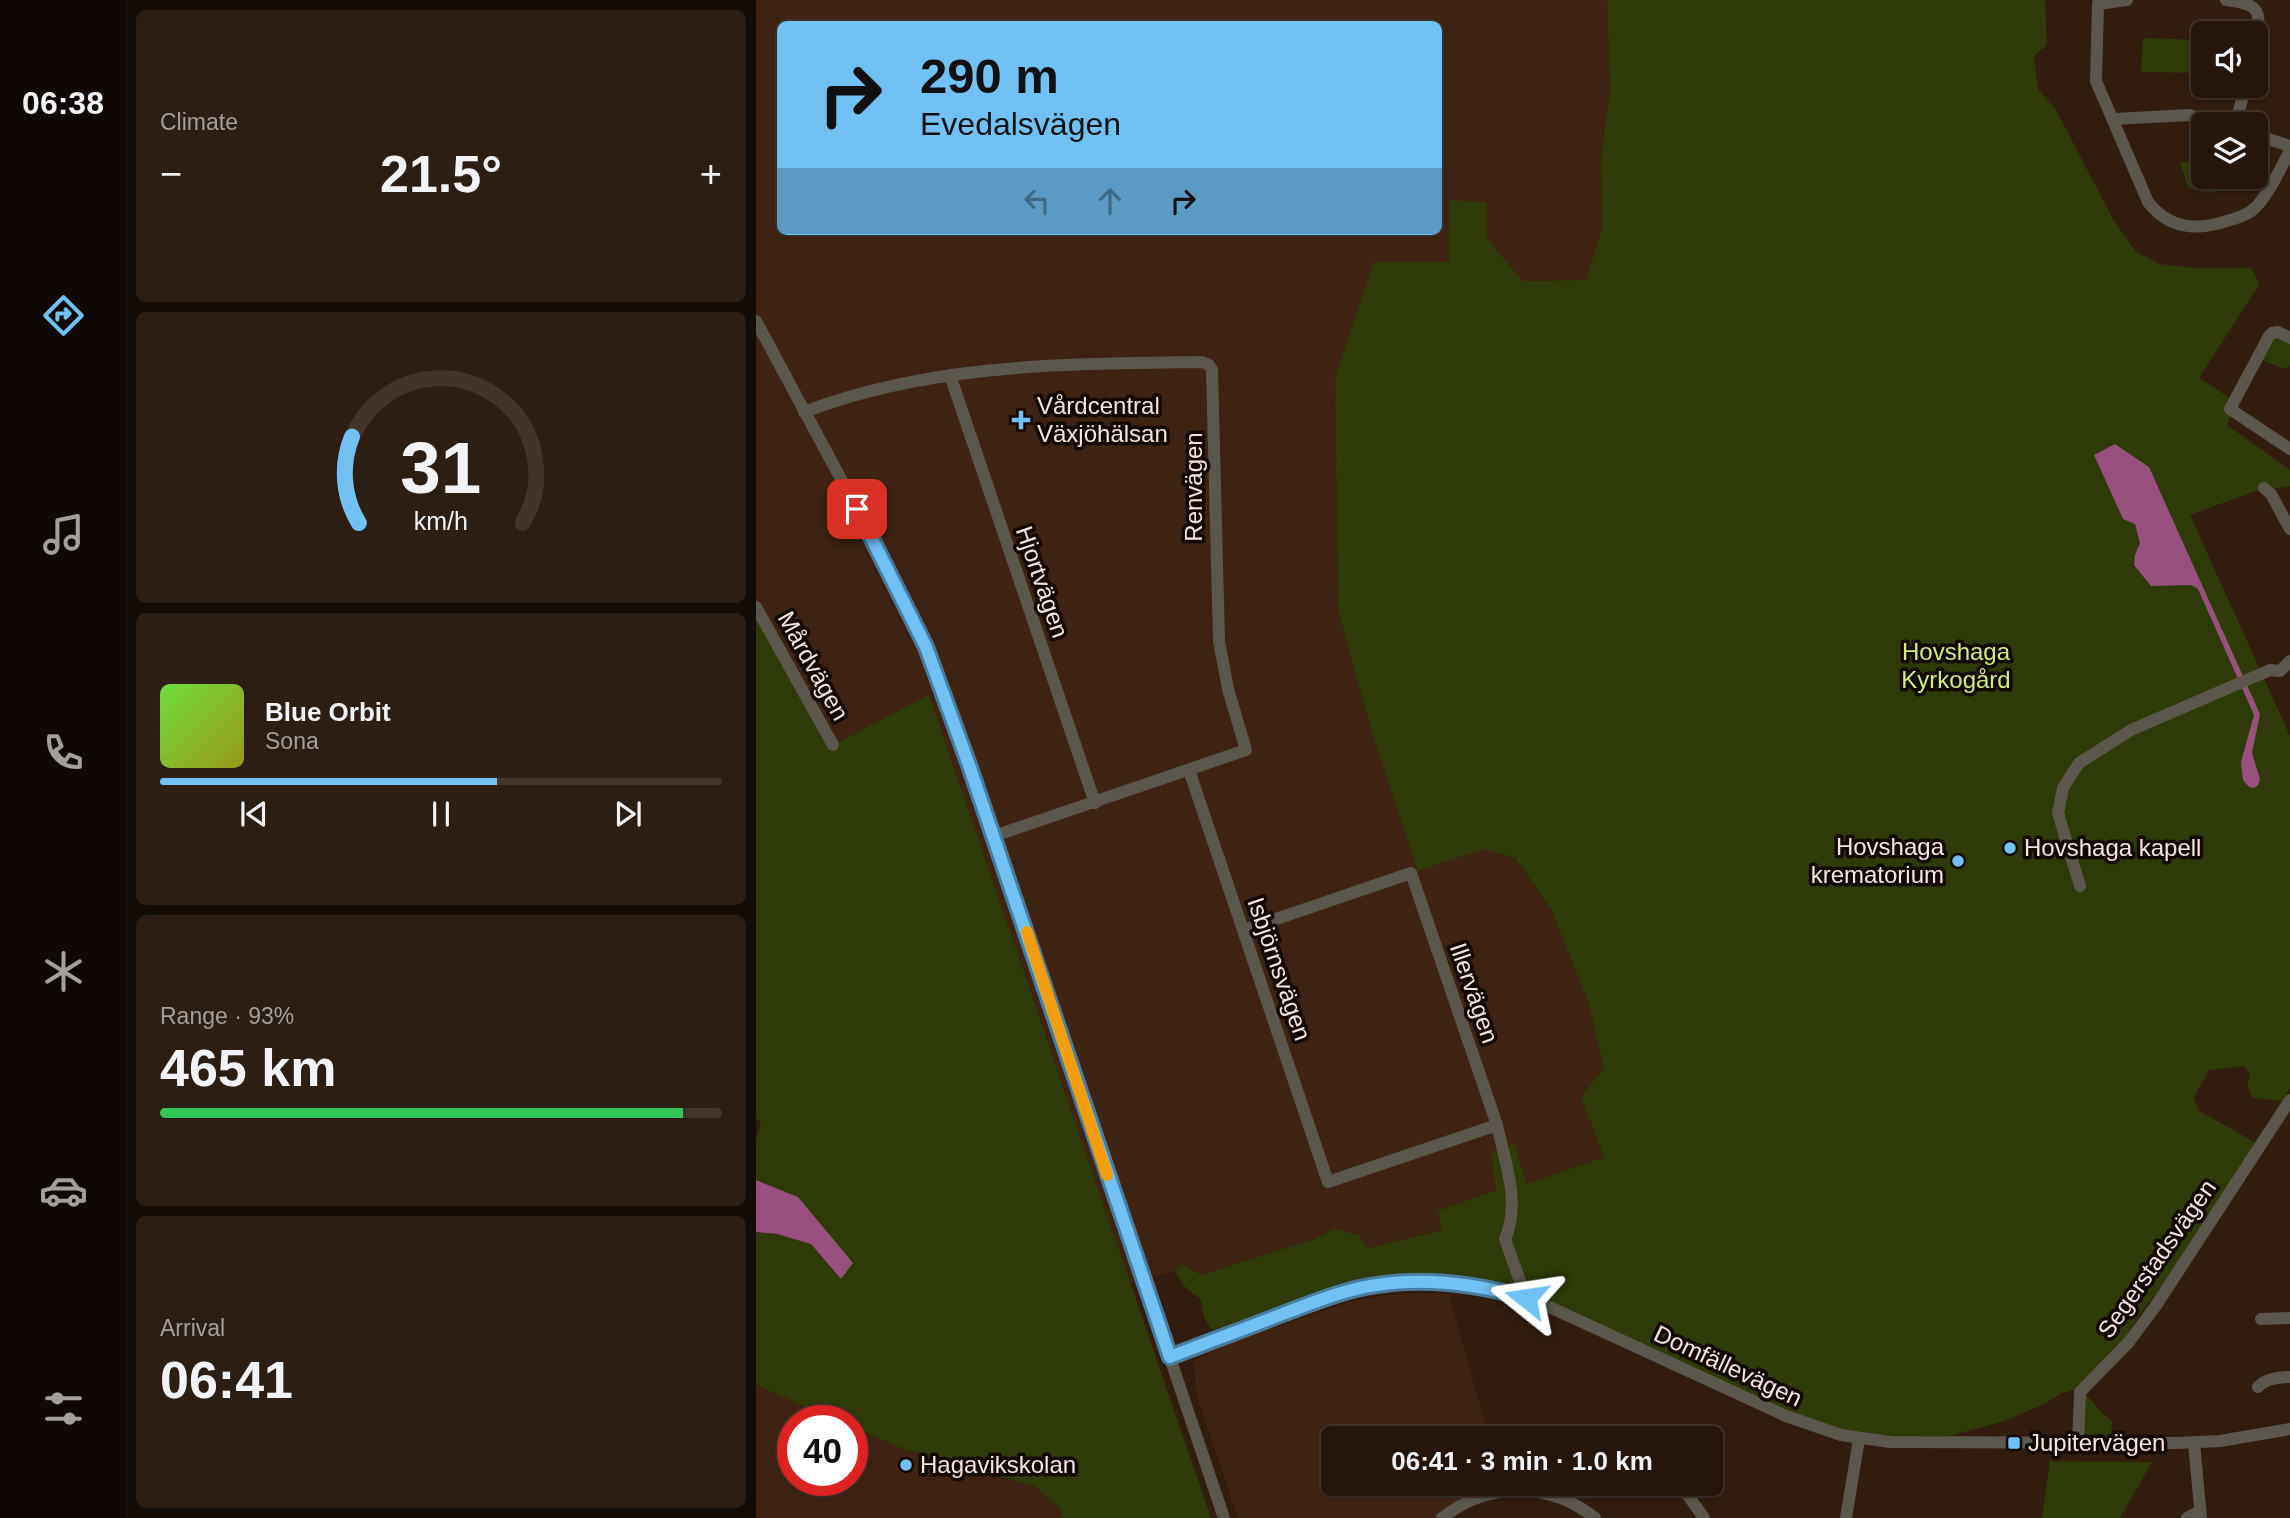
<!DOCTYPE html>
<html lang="en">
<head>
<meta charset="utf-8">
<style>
	:root { --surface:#25150a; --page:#2d1e13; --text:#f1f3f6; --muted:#a39f9c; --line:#42342b; --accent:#71c1f5 }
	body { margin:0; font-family:Arial,sans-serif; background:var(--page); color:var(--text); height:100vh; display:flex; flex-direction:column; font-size:26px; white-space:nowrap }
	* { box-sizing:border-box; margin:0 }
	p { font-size:23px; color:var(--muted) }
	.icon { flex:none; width:38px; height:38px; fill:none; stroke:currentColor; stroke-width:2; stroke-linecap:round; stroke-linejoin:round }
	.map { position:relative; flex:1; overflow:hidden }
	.panel { display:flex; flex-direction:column; gap:10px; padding:10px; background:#140c06; width:630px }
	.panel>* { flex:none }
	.top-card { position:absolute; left:21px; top:21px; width:665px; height:214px; border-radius:10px; box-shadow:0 2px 5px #0004,0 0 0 2px var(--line); background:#71c1f5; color:#111; overflow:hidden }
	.tools { position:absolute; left:1435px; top:21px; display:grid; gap:14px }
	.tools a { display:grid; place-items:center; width:77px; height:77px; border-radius:10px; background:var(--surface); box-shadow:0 2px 5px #0004,0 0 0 2px var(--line); font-size:35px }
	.speed { position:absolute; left:21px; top:1405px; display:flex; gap:14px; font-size:35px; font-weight:700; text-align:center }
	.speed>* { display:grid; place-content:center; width:91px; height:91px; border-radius:50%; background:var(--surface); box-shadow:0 2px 5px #0004,0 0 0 2px var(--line); line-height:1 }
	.speed .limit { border:10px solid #d22; background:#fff; color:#111 }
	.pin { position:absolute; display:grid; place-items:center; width:60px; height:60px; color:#fff; margin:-30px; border-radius:14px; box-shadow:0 4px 10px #0006 }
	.me { position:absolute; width:77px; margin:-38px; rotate:285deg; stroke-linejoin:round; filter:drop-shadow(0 0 5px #0008) }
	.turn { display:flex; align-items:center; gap:24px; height:147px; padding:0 28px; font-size:32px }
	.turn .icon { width:91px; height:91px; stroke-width:2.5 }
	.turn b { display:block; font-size:49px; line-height:60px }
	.lanes { display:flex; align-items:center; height:66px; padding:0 28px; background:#0003; justify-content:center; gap:35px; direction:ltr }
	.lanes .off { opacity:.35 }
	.big { font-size:52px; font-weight:700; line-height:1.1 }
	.panel .tile { flex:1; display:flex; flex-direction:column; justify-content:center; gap:10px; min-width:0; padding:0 24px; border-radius:10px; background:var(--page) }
	.panel .dial { align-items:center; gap:0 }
	.dial svg { height:182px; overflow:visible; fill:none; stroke:var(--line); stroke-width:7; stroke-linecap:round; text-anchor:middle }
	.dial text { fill:var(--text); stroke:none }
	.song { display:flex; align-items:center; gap:21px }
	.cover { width:84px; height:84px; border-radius:10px; background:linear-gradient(135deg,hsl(100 70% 55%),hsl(60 70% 35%)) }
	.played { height:7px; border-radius:4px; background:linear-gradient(90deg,var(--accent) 60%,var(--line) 60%) }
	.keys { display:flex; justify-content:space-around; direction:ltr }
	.heat { display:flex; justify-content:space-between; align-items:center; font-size:38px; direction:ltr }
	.charge { height:10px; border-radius:5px; background:linear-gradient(90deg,#34c759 93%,var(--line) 0) }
	.trip { position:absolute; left:565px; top:1426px; width:402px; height:70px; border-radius:10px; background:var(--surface); box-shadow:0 2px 5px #0004,0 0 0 2px var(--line); font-weight:700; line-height:70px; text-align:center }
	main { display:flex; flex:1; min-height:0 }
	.menu { display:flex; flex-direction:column; width:126px; justify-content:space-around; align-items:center; background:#0f0804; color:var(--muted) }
	.menu .icon { width:49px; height:49px }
	.menu .current { color:var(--accent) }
	.menu b { font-size:32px; color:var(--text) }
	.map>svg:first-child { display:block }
	.built { fill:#3e2312; fill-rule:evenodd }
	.green { fill:#2e3a07 }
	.water { fill:#98507e }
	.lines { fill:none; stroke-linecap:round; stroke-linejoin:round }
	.minor { stroke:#5b574c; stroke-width:12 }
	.route-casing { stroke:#497d9f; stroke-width:18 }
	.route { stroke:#71c1f5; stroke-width:12 }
	.slow { stroke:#f59e0b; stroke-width:12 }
	.poi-dot { fill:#71c1f5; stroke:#120904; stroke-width:2.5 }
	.labels { text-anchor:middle; stroke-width:7; stroke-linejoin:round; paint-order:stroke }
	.poi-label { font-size:24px; fill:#f4e5dd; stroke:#120904; text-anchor:start }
	.street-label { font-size:24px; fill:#f4e5dd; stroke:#120904 }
	.park-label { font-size:24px; fill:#ceed7f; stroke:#120904 }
</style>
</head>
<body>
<main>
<nav class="menu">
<b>06:38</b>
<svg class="icon current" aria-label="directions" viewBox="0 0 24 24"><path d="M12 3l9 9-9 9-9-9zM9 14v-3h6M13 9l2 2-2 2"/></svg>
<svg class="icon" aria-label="music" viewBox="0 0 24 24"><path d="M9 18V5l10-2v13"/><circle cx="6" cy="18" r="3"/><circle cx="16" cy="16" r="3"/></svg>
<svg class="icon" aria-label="phone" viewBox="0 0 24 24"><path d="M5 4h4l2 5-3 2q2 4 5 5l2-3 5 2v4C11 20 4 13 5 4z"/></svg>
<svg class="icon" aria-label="climate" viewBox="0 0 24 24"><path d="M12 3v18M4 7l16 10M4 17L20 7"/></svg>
<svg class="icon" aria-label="car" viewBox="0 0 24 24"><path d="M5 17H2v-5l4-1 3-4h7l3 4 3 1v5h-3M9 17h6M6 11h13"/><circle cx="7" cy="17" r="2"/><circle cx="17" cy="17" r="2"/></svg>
<svg class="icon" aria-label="filters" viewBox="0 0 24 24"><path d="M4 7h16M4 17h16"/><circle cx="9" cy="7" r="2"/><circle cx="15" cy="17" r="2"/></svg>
</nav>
<section class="panel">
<div class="tile"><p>Climate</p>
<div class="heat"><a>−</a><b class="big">21.5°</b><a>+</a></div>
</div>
<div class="tile dial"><svg viewBox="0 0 100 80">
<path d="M14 69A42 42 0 1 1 86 69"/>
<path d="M14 69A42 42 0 0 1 11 31" stroke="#71c1f5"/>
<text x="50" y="56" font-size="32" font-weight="700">31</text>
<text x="50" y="72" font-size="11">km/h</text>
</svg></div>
<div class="tile">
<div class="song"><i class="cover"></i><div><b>Blue Orbit</b><p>Sona</p></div></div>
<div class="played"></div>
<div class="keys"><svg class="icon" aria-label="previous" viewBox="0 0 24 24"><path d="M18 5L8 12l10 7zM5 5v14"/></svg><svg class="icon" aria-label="pause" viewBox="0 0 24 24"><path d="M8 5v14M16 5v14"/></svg><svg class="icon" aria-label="next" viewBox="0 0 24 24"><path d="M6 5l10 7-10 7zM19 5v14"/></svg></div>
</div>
<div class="tile"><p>Range · 93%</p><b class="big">465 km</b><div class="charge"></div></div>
<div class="tile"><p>Arrival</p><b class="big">06:41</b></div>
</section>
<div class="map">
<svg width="1534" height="1518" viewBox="0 0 1534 1518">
	<rect width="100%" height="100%" fill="#311c0e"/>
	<g class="built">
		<path d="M0,0h851l3,90 -9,69 1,70 -16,51 -63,1 -36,-42 -38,23 -75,1 -39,115 3,232 33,119 48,142 65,-22 30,9 37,51 37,92 16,67 -23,29 23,60 -77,27 -13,-39 -17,44 -59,22 5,18 -75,19 -34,-18 -19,9 -114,36 -19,-11 -7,7 -44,13 -202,-588 -96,49 -77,-138zM24,24h658v207h-658z"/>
		<path d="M661,1293l32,1 40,144h-155v46h168l2,7 -62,27h-204l-41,-120 -4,-37 38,-19 119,-40 29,-6z"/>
		<path d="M0,1385l83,36h-46v59h59v-53l52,22 131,37 27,25v7h-306z"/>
	</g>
	<g class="green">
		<path d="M851,0h438l2,45 -13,11 4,33 17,19 58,111 23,33 24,12 35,4h57l7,17 -60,93 31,20 1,17 -4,10 63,45v16l-37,6 -63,23 100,221v352l-8,13 -29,-3 -6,-13 3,-11 -6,-8 -35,4 -15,27 4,13 58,33 -85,133 -30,36 -19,31 -45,46 -15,4 -16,10 -41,18 -56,15 -53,1 -54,-8 -26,-7 -337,-141 -146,10 -121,39 -8,-12 -3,-18 -17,-14 -9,-15 7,-7 19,11 114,-36 19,-10 25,6 9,13 74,-18 -4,-19 58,-21 -5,-36 23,-10 13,40 77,-27 -23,-60 23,-29 -16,-67 -37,-92 -36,-51 -31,-9 -66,22 -47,-142 -33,-119 -3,-232 39,-116h75v-62l38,2v37l36,42 63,-1 16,-51 -1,-70 9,-69z"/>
		<path d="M1387,38l60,2v33l-62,-1z"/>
		<path d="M1424,162l23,1v14h23l-6,13 -12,3 -20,-6z"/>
		<path d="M1517,337l17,5v23l-5,4 -24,-9z"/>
		<path d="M0,607l77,138 96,-50 282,823h-149v-7l-27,-25 -131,-37 -52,-22v-6h-13l-83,-36v-153l21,2 34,10 30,35 -43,-82 -42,-17v-40l5,-18 -5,-4z"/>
		<path d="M1330,1394l14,17 12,10 -1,17h-23l-4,-4v-38z"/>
		<path d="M1294,1461l102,1 -32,56h-78z"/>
	</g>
	<g class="water">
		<path d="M1359,444l34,23 111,247 -8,39 8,26 -2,6 -4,3 -5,-1 -6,-7 -2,-18 13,-47 -56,-126 -7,-4 -40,1 -17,-21 1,-10 5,-12 -5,-19 -12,-5 -29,-64z"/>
		<path d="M0,1180l42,17 55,66 -12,16 -30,-35 -34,-10 -21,-2z"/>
	</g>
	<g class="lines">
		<g class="minor">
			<path d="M1371,0l-29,4 -2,77 52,121c21,27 48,29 79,19 10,-3 21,-6 29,-14 14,-15 24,-38 34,-56"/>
			<path d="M1470,0c42,5 32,15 30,51"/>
			<path d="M1358,119l75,-4 32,9"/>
			<path d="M1479,124l11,-38"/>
			<path d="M1500,135l34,11"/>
			<path d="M0,321l114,212 56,114 68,189 230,682"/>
			<path d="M1534,338l-12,-6 -6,1 -3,3 -39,73 60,40"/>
			<path d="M194,375l145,428"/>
			<path d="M48,412c128,-49 263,-48 398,-50l7,3 3,5 7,271 9,48 18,61 -252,86"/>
			<path d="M1508,488l7,6 19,35"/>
			<path d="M0,607l77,138"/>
			<path d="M433,770l139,412 169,-57 -86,-252 -167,57"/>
			<path d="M1324,886l-22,-73 5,-25 16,-25 52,-33 139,-60 10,1 10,-10"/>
			<path d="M741,1125c8,37 24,78 8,114l21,59"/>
			<path d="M1505,1319l29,-1"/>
			<path d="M414,1357l163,-62 43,-10 46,-4 28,1 46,7 47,15 243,112 55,19 49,7 288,1 42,-2 70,-12"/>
			<path d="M1502,1387c8,-9 21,-10 32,-10"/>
			<path d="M880,1435l3,3"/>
			<path d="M1438,1443l7,75"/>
			<path d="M1322,1444l2,-52 48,-49 27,-36 135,-207"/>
			<path d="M924,1484l24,34"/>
			<path d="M686,1518c46,-36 107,-37 153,0"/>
			<path d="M1090,1518l13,-79"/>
			<path d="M1431,1518l13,-7"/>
		</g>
	</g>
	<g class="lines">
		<g class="route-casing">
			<path id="route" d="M101,509l69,138 43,118 201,592c38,-15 77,-29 115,-44 30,-11 61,-24 92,-28 51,-8 100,-1 149,13"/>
		</g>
		<use href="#route" class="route"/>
		<path class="slow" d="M271,932l80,243"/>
	</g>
	<g class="poi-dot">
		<path d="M261.5 409.5h7v7h7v7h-7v7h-7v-7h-7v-7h7z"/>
		<circle cx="1254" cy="848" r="7"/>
		<circle cx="1202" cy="861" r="7"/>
		<rect x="1251" y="1436" width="14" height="14" rx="3.5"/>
		<circle cx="150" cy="1465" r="7"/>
	</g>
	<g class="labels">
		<g class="poi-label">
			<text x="281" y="414">Vårdcentral<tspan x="281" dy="28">Växjöhälsan</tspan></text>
			<text x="1188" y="855" text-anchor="end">Hovshaga<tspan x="1188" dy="28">krematorium</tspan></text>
			<text x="1268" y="856">Hovshaga kapell</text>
			<text x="1272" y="1451">Jupitervägen</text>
			<text x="164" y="1473">Hagavikskolan</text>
		</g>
		<g class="street-label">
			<text transform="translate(438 487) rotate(-90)" y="8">Renvägen</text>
			<text transform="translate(286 582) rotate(71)" y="8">Hjortvägen</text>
			<text transform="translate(57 666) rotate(61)" y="8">Mårdvägen</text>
			<text transform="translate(523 969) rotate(71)" y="8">Isbjörnsvägen</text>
			<text transform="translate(718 993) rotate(71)" y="8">Illervägen</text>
			<text transform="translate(1401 1259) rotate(-55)" y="8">Segerstadsvägen</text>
			<text transform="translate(972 1366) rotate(25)" y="8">Domfällevägen</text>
		</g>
		<g class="park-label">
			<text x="1200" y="660">Hovshaga<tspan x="1200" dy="28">Kyrkogård</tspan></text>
		</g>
	</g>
</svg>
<div class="tools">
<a><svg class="icon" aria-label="sound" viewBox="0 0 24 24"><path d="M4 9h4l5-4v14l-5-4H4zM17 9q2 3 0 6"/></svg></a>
<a><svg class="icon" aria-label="layers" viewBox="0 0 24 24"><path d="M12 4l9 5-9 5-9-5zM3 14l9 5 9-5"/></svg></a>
</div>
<div class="speed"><div class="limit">40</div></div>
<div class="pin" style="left:101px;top:509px;background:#d93025"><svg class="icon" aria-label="arrive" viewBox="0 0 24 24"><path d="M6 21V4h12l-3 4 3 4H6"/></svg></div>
<svg class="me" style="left:770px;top:1298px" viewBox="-20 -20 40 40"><path d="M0-17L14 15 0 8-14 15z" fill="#71c1f5" stroke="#fff" stroke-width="4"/></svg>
<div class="trip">06:41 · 3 min · 1.0 km</div>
<div class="top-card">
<div class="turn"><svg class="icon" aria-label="right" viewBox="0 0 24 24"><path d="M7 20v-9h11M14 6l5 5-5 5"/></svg><div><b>290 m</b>Evedalsvägen</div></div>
<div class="lanes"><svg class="icon off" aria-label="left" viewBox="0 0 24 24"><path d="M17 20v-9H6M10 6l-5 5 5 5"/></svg><svg class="icon off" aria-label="ahead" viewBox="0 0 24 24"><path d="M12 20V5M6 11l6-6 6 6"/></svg><svg class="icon" aria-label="right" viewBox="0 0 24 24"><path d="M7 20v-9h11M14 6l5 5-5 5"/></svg></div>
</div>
</div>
</main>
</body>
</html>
